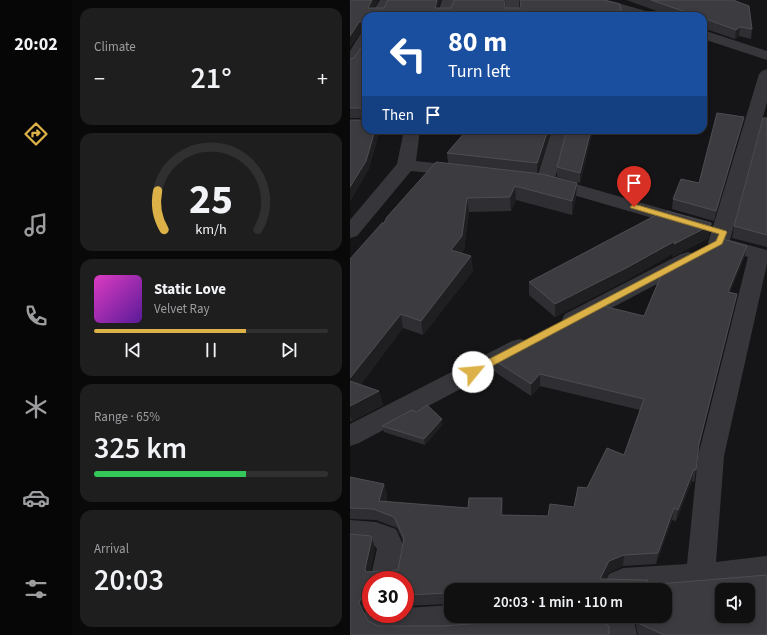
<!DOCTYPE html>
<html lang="en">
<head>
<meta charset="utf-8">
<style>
	:root { --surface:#101011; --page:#1e1e1f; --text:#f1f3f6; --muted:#9c9d9f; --line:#303031; --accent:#dcb248 }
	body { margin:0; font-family:"Source Sans 3",sans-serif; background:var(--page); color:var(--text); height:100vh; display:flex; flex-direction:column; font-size:15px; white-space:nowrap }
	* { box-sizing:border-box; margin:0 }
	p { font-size:13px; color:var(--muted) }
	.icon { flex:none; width:22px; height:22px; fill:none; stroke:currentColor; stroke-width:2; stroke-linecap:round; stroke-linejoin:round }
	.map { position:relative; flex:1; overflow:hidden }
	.side { display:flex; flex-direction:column; gap:8px; padding:8px; background:#090909; width:278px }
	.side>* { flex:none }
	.banner { position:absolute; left:12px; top:12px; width:345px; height:122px; border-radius:12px; box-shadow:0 2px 6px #0003,0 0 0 1px var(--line); background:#1a4fa0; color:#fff; overflow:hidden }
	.controls { position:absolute; left:365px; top:583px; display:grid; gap:8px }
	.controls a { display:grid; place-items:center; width:40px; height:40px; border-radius:8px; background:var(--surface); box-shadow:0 2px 6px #0003,0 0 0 1px var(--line); font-size:20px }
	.speed { position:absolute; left:12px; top:571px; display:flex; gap:8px; font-size:20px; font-weight:700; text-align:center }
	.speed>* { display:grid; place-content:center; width:52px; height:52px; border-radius:50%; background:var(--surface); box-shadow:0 2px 6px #0003,0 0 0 1px var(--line); line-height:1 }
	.speed .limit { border:6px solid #d22; background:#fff; color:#111 }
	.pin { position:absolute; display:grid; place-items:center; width:34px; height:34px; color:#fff; margin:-41px -17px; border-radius:50% 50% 50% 0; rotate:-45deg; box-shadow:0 0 4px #0007 }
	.pin .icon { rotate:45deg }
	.me { position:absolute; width:44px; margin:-22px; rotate:62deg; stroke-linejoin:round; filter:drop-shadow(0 0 3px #0008) }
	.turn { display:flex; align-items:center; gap:14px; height:84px; padding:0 20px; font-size:18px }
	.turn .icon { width:52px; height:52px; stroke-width:2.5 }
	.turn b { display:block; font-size:28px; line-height:34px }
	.then { display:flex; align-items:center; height:38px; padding:0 20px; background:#0003; gap:8px; font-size:15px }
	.big { font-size:30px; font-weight:600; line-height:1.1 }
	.side .card { flex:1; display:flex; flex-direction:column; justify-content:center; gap:6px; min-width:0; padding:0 14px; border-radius:12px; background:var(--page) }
	.side .dial { align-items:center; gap:0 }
	.dial svg { height:104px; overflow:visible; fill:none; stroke:var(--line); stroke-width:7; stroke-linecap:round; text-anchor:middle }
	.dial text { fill:var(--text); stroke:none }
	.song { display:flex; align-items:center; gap:12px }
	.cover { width:48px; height:48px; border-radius:6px; background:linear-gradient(135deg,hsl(310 70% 55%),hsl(270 70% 35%)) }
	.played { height:4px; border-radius:2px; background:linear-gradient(90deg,var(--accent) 65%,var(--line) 65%) }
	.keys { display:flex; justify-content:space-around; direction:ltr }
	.heat { display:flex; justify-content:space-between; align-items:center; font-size:22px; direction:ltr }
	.charge { height:6px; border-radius:3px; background:linear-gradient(90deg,#34c759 65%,var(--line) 0) }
	.trip { position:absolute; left:94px; top:583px; width:228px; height:40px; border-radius:12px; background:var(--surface); box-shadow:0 2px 6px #0003,0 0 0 1px var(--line); font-weight:600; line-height:40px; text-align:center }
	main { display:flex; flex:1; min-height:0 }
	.menu { display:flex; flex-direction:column; width:72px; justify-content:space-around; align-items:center; background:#060607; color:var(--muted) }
	.menu .icon { width:28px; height:28px }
	.menu .active { color:var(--accent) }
	.menu b { font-size:18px; color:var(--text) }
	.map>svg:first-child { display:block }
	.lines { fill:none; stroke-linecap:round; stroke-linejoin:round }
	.minor { fill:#37373b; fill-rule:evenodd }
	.tertiary { fill:#37373b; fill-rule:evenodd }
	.wall { fill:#2f2e32; fill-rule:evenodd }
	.shaded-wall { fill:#1f1f21 }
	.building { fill:#3c3c40; stroke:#4d4e52; fill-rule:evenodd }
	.route { fill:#dcb248; stroke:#8f742f }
</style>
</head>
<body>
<main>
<nav class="menu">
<b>20:02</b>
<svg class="icon active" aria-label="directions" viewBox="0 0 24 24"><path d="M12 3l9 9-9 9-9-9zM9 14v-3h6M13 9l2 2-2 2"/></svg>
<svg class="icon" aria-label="music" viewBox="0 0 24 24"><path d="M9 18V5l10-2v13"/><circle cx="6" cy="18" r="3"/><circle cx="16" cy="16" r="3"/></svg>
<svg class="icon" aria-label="phone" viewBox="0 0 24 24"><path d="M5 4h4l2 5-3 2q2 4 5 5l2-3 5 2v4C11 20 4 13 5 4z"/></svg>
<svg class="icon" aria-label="climate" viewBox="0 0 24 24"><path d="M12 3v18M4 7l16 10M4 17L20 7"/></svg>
<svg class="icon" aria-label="car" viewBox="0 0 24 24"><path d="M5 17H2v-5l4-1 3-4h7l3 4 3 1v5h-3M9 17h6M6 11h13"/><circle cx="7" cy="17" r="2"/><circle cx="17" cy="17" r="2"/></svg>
<svg class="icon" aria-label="filters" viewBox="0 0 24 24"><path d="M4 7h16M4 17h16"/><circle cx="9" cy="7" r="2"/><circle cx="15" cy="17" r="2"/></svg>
</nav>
<section class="side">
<div class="card"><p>Climate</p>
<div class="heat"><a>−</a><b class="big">21°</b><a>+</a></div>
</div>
<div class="card dial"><svg viewBox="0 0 100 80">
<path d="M14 69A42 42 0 1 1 86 69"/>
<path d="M14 69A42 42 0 0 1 9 39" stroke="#dcb248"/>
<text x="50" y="56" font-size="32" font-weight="700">25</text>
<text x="50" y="72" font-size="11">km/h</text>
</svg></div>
<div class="card">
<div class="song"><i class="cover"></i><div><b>Static Love</b><p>Velvet Ray</p></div></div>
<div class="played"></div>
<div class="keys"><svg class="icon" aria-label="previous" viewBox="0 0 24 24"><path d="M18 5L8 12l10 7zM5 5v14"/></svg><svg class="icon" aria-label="pause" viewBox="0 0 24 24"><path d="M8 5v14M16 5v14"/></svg><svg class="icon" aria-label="next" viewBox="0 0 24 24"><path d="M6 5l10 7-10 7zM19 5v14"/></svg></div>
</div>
<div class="card"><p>Range · 65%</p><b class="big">325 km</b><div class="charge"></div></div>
<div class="card"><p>Arrival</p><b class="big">20:03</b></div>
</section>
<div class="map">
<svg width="417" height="635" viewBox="0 0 417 635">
	<rect width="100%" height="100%" fill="#151517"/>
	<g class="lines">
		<g class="minor">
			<path d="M30,0h14l-10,16h-14z"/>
			<path d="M92,0h14l-5,16h-14z"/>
			<path d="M155,0h14l1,16h-14z"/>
			<path d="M16,32v17l-11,18 -5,1v-17l11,-18z"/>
			<path d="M417,69v33l-37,138 37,10v14l-43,192 -8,106 51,-6v26l-67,9 -35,2v-3h-64l8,-16 14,-6 64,-4 11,-108 50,-199 -37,-10 -3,-4 51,-169 3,-3z"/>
			<path d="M54,130h16l-4,31 44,5 6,1 3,4 -3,4 -6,1 -49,-5 -54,65 -7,2v-18l47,-56z"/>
			<path d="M206,130h19l-9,8 -11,40 139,40 3,4 -3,4 -7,2 -148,-43 -3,-4 14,-45z"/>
			<path d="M338,252l7,2 3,5 -3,5 -114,60 -8,3 -8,-3 -3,-5 3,-5 116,-60z"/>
			<path d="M170,339l8,2 3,6 -3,6 -169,90 -9,3v-22l162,-83z"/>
			<path d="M0,520l26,2 20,7 9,20 -5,31h-29v2l-1,-2 7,-31 -2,-3 -25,-2z"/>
			<path d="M21,603v11h34v-6l46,-3v11h64l-4,10 -11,5 -57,4h-61l-9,-4 -9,-17 4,-10z"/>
			<path d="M253,616h30l4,19h-30z"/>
		</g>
		<g class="tertiary">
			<path d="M236,0h21l46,13 2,3h-21l-46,-13z"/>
			<path d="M353,30l64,21v9l-64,-21z"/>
		</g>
	</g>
	<g class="wall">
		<path d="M0,0h28l-4,8h147l99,-4 -254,12v114h14l-12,41 -3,-53h-15v-59l4,-1 12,-18v-9l-5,1z"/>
		<path d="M276,0h107l19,29 -1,10 -12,-3 -4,3 -32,-11v-12h-32z"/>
		<path d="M417,118v129l-35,-9 2,-12z"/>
		<path d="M392,126l-28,95 -42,-12 1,-10 26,-16z"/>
		<path d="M117,130h89l-5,2 -14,41 40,10 -1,14 -4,18 -56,-15 -5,11 -42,1 -5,38 -3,3 10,3 2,15 -50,64 -20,-7 -43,57 19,6 4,14 -31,16h-2v-162l34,-36 64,-60 -1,-10z"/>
		<path d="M217,130h29h-3l-13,53 -23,-6v-10z"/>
		<path d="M359,238l-37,19v-3l-45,26 -72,37 -26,-22v-13z"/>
		<path d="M373,239l24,7 -3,12 -14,34 7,2 -39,154 -2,22 -2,12 -2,-1 -16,40 -4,-1 -16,44 -33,2 -15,7 -3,6 43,1 -1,5 120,-10v60h-129l-4,-19h31v-26h-214v17l-1,-3 -45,2v-26h-34v28l-2,-6 -2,1 -4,9 5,9 10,5h63l58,-4 12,-6h94l1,9 3,1v9h-259v-101l21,2 1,2 3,11 -5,22 28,-1 5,-29 -6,-13 -21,-8 -26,-1v-42l34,7 3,11 -1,7 82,6 1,-10h33l1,12v5l45,1 2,-12 24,3 4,-20 9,1 20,-40 17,7 16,-45 -100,-24 -9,10 -36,-24 -1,-12 105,-55 45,11 19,-45zM372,590h26v26h-26z"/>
		<path d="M92,419v6l-17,20 -41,-13 -2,-6z"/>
	</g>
	<g class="shaded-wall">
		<path d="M22,0h6l-8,16 -2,-8z"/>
		<path d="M87,0h4l-5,16 -1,-8z"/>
		<path d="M14,21l2,10 -5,1 -11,16v-12l9,-14z"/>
		<path d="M390,27l-1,9 -4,3 1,-9z"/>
		<path d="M394,117l-2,9 -28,95 2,-10z"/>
		<path d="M25,130h5l-12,41 -18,31v-15z"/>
		<path d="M198,130h8l-5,2 -14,41v-10z"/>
		<path d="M241,130h2l-13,53v-10z"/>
		<path d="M227,183l-1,14 -4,18v-14z"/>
		<path d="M165,186l1,14 -5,11 -1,-14z"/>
		<path d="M117,198l2,14 -5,38 -12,15 -1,-15z"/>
		<path d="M361,223l-2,15 -37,19v-3l-45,26 -72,37v-13l120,-63z"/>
		<path d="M397,246l-3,12 -19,46 3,-12z"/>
		<path d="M121,256l2,15 -50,64 -2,-14z"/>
		<path d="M387,294l-3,12 -37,150 2,-12z"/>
		<path d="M51,314l2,14 -51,67 -2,-7v-10z"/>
		<path d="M190,374v12l-9,10v-12z"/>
		<path d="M29,391l4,14 -31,16 -2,-5v-10z"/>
		<path d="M92,419v6l-17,20 -1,-6z"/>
		<path d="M344,469l-2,12 -16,40 2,-11z"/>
		<path d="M34,484l3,11 -5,18 -3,-12z"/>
		<path d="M152,498l1,12 -1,16 -1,-11z"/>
		<path d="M324,508l-2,12 -16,44 2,-11z"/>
		<path d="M22,538l3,11 -6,31 -4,-11z"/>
		<path d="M274,555l-1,11 -15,7 -8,17v-11l9,-18z"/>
		<path d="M17,591l4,11h-2l-2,1 -4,10 -4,-10 4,-10z"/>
	</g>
	<g class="building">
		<path d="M0,0h22l-4,8h16l4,-8h49l-2,8h16l3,-8h50l1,8h16l-1,-8h84l16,4 2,12h-256v114h9l-9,31 -16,26v-67h15v-12h-15v-49l4,-1 12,-18v-17l-2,-2 -5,1 -9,14z"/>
		<path d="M301,0h82l16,6 3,23 -12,-2 -4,3 -33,-12v-2h-6z"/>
		<path d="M367,113l27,4 -28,94 -43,-12 8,-20 18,4z"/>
		<path d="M413,118h4v117l-33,-9z"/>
		<path d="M117,130h81l-11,33 -90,-10z"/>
		<path d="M217,130h24l-11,43 -23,-6z"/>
		<path d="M86,162l106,12 35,9 -5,18 -57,-15 -5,11 -43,1 -5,38 -11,14 20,6 -50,65 -20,-7 -51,64v-119l32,-36h2l3,-6z"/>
		<path d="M317,211l44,12v2l-37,19 1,-3 -47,26 -73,37 -26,-22 131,-69 6,2z"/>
		<path d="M373,239l24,7 -19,46 9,2 -38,150 -3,26 -2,-1 -16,41 -4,-2 -16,45 -34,2 -15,6 -9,18 48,1 -2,5 121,-10v60h-103l-24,-11 -2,-8h27v-26h-214v14h-1v-10l-1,-1 -44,2v-15h-34v22h-2v-10l-2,-1 -4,2 -4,10 9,18 10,5h63l58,-4 12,-6h94l1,9 3,1v9h-259v-101l21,2 1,2 -7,31 1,3 32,-2 6,-32 -10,-21 -21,-8 -23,-1v-31l34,7 -5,17 89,7 1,-10h33l-1,17 47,1 2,-12 24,3 4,-20 9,1 20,-40 17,7 20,-56 -104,-25 -9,10 -37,-24 105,-55 45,11 19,-45zM372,590h26v26h-26z"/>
		<path d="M0,381l29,10 -29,15z"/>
		<path d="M77,405l15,14 -18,20 -42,-13 30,-16 5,2z"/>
	</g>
	<path class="route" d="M284,204l92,27 1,1 -5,12 -245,130h-7l-2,-2 2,-3 246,-128 3,-7 -88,-26 -1,-1z"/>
</svg>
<div class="controls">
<a><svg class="icon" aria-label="sound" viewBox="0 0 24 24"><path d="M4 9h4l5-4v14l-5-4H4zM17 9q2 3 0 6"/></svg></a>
</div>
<div class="speed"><div class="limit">30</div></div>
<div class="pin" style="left:284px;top:207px;background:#d93025"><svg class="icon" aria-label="arrive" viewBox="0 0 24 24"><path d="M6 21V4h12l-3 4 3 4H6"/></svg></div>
<svg class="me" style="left:123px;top:372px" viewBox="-20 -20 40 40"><circle r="19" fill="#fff"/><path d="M0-13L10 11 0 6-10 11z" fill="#dcb248"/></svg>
<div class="trip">20:03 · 1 min · 110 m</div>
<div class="banner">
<div class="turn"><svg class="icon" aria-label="left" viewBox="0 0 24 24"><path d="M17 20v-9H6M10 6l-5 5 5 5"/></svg><div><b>80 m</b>Turn left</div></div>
<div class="then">Then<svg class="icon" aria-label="arrive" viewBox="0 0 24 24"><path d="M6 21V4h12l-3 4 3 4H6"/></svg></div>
</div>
</div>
</main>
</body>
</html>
